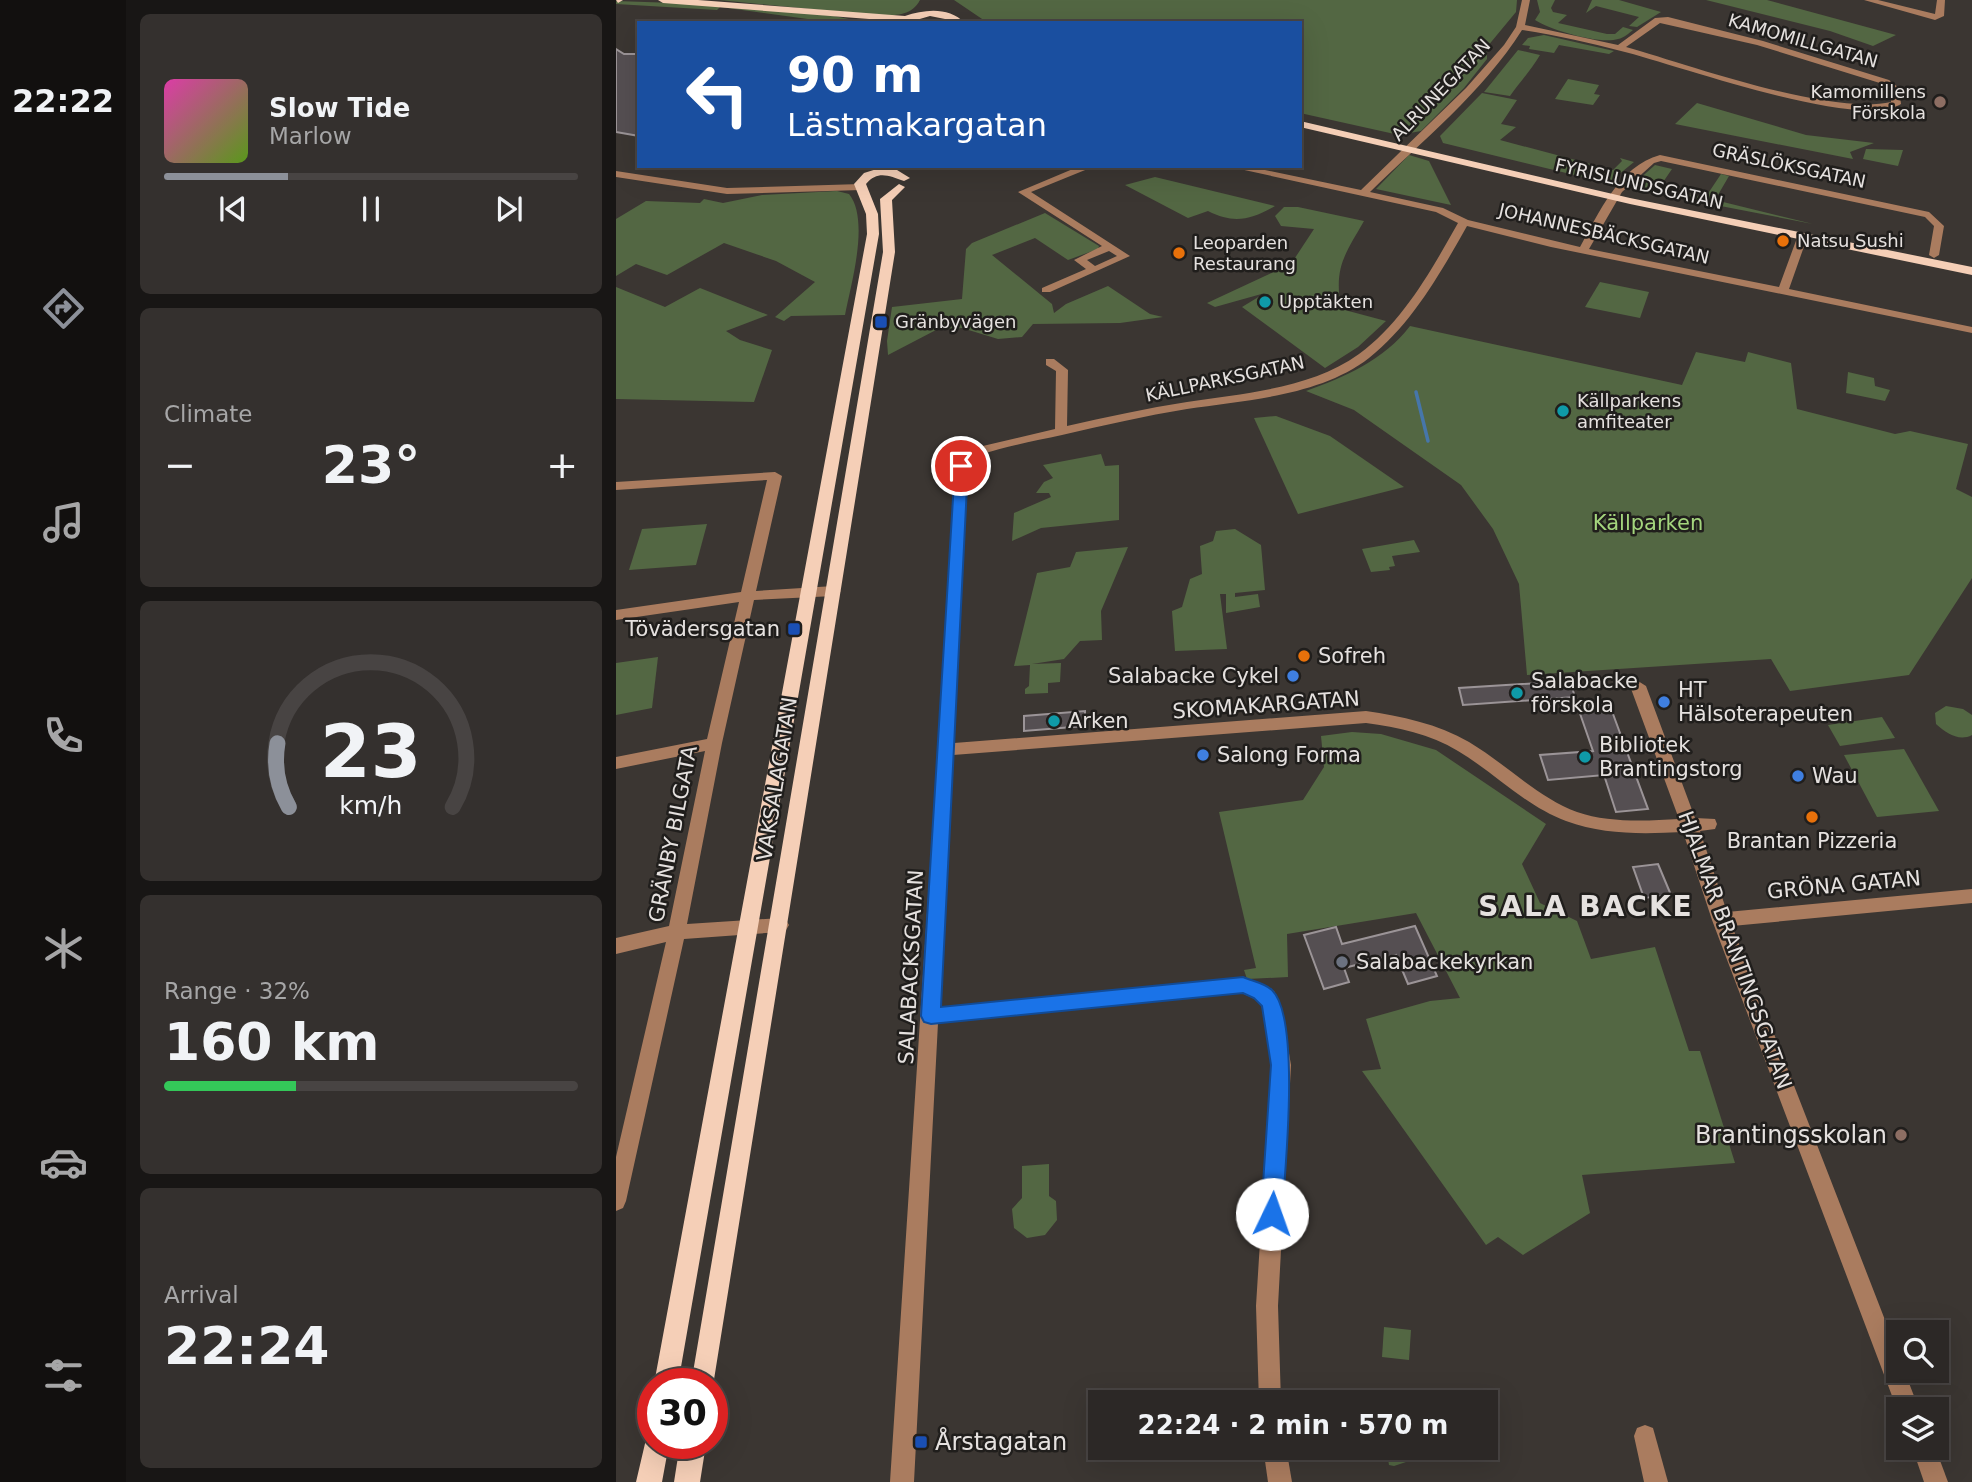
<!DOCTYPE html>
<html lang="en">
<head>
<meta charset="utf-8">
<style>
	:root { --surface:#2c2826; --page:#34302e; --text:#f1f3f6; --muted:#a6a6a7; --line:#484443; --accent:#8c9099 }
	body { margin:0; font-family:"DejaVu Sans",sans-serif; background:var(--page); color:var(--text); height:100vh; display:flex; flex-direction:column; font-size:26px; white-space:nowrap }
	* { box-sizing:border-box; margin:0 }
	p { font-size:23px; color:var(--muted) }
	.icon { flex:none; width:38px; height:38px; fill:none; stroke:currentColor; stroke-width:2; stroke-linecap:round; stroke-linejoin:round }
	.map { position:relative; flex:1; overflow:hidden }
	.sheet { display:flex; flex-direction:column; gap:14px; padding:14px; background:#181615; width:490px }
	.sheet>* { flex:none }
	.banner { position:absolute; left:21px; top:21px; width:665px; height:147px; border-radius:0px; box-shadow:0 7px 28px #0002,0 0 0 2px var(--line); background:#1a4fa0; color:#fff; overflow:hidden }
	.buttons { position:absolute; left:1270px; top:1320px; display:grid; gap:14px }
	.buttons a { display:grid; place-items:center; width:63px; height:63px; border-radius:0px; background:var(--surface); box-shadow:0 7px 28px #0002,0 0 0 2px var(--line); font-size:35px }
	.speed { position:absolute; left:21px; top:1368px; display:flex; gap:14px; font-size:35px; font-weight:700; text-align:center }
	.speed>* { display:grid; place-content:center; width:91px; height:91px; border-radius:50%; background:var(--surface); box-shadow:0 7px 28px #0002,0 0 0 2px var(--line); line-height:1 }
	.speed .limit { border:10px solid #d22; background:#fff; color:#111 }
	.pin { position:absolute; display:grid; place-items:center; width:60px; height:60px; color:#fff; margin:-30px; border:4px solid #fff; border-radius:50%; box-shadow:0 2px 7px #0007 }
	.me { position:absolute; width:77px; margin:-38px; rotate:3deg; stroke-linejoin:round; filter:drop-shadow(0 0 5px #0008) }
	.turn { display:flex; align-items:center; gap:24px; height:147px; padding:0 35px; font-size:32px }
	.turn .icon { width:91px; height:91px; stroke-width:2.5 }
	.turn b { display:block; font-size:49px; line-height:60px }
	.big { font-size:52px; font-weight:700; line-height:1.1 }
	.sheet .widget { flex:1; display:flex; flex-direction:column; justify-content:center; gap:10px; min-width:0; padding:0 24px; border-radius:10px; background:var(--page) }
	.sheet .dial { align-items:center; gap:0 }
	.dial svg { height:182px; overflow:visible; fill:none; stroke:var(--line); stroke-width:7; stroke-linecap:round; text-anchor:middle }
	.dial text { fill:var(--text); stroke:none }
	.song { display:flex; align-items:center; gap:21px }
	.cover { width:84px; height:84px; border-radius:10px; background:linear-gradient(135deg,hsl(320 70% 55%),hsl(90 70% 35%)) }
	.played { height:7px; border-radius:4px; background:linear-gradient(90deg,var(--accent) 30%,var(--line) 30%) }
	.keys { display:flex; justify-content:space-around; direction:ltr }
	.heat { display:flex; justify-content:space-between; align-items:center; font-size:38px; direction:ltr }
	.charge { height:10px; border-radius:5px; background:linear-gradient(90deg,#34c759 32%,var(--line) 0) }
	.trip { position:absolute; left:472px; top:1390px; width:410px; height:70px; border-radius:0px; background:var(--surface); box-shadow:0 7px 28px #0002,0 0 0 2px var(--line); font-weight:700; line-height:70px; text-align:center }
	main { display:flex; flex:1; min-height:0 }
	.dock { display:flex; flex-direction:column; width:126px; justify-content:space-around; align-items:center; background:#12100f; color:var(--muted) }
	.dock .icon { width:49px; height:49px }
	.dock .on { color:var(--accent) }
	.dock b { font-size:32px; color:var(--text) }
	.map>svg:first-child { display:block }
	.green { fill:#536743 }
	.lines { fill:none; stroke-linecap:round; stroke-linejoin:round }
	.stream { stroke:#4676aa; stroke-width:3.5 }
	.building { fill:#554f52; stroke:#9b9497; stroke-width:2 }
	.minor { fill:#aa7c5f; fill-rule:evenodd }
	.major { fill:#f5cfb7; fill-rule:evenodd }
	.route { fill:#1a73e8; stroke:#114b97; stroke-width:2 }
	.education-dot { fill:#8d6e63; stroke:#201e1c; stroke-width:2.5 }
	.food-dot { fill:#e8710a; stroke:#201e1c; stroke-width:2.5 }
	.culture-dot { fill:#0f9aa8; stroke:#201e1c; stroke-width:2.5 }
	.transit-dot { fill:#1a4fb4; stroke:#201e1c; stroke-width:2.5 }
	.shop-dot { fill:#3f7fe0; stroke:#201e1c; stroke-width:2.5 }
	.worship-dot { fill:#6b7280; stroke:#201e1c; stroke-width:2.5 }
	.labels { text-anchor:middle; stroke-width:5; stroke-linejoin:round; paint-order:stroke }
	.far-street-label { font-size:18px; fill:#e5e1df; stroke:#201e1c }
	.far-poi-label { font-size:18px; fill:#e5e1df; stroke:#201e1c; text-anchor:start }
	.park-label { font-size:21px; fill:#a4d57d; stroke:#201e1c }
	.poi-label { font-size:21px; fill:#e5e1df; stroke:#201e1c; text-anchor:start }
	.street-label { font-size:21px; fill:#e5e1df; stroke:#201e1c }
	.near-poi-label { font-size:24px; fill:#e5e1df; stroke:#201e1c; text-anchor:end }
	.district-label { font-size:28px; font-weight:bold; letter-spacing:2px; fill:#e5e1df; stroke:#201e1c }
</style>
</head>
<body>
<main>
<nav class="dock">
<b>22:22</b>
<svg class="icon on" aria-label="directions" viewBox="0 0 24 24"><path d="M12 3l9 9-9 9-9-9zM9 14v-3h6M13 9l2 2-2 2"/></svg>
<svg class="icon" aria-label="music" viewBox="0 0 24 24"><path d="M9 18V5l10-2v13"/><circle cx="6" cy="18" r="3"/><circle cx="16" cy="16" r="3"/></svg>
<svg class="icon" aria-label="phone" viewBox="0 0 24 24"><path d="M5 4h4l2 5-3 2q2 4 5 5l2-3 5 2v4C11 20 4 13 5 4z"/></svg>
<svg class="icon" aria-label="climate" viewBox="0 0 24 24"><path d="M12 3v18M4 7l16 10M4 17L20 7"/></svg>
<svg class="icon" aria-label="car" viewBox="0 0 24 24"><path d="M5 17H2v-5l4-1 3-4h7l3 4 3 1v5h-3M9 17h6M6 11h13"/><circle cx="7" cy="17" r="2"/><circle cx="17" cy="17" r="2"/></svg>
<svg class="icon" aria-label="filters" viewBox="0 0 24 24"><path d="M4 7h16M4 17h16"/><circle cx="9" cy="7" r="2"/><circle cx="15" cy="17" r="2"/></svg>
</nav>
<section class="sheet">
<div class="widget">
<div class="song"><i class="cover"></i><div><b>Slow Tide</b><p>Marlow</p></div></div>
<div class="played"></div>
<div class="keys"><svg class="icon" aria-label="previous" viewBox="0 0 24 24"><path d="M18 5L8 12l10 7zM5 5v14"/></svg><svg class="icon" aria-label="pause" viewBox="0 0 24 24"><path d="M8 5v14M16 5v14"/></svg><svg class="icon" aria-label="next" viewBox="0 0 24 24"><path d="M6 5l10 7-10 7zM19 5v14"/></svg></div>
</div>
<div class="widget"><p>Climate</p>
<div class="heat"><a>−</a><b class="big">23°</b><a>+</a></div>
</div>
<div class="widget dial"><svg viewBox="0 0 100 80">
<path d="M14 69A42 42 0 1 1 86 69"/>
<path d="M14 69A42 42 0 0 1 9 41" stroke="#8c9099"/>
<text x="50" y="56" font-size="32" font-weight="700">23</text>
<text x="50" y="72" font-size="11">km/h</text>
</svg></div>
<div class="widget"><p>Range · 32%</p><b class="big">160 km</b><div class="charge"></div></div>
<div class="widget"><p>Arrival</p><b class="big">22:24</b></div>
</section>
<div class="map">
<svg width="1356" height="1482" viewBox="0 0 1356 1482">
	<rect width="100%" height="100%" fill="#3b3632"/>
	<g class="green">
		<path d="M103,0h201c-8,15 -22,15 -38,16z"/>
		<path d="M338,0h563l-1,12 -29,35v12l-23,29 -43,43 -22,4 -99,-22v-90h-312z"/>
		<path d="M921,0h18l-4,8 2,4 14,3 -9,8 49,11h8l8,-7 10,3c-4,3 -9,8 -15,9 -17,6 -68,-9 -83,-19l5,-8z"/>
		<path d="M976,0h27l42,12 -24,15 -8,-1 10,-9 -43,-11 -10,7z"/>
		<path d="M1090,0h61l129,35 -23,11 -43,-15z"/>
		<path d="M0,1l88,3 130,12 35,7h-32l-117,-16 -3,3 -101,-6z"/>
		<path d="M928,35l70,16 -5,3 -50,-9 -5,8 -25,-4 1,-3 -8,-1 6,-7z"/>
		<path d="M902,50l22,5c-9,15 -20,27 -30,41l-26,-4z"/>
		<path d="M952,79l31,6 -5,9 6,1 -7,10 -38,-6z"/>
		<path d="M866,93l35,7 -16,24 15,3 -16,13 113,30 9,-9 -2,-3 14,4 -22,18 -13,1 -156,-38 -3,-7z"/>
		<path d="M1081,103l109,32 68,8 -24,9 3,7 -178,-35z"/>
		<path d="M1250,149l37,1 -5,16 -35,-7z"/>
		<path d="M793,155l20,6 22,44 -75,-16z"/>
		<path d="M1039,165l17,4 -13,19 46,10 16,-24 8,2 -14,24 98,24 -170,-33 -6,-10z"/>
		<path d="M539,177l120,29c-25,14 -41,18 -67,5l-20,7 -63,-33z"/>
		<path d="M221,191l12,3c21,26 2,90 -4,121l-54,1 -7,5 -9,-4 40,-35 -39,-21 -52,-18 -57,32 -31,-11 -20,12v-57l30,-18 54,2 4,-4 19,4 39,-8z"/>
		<path d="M668,207h14l66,14c-20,35 -30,46 -23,88l45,12 -28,26 -33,21 -83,-61 23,-14 -50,14 -8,-4 84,-39 23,-35 -33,-3 -6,-10z"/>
		<path d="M429,213l54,33 -1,3 -30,11 -33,-22 -43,17 60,49 2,9 12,-9 42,-18 42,28 13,3 -43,6 -87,1 -11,13 -24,2 -36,-11 -26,2 -48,25 -1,-14 5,-34 70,-8 4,-50 6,-6z"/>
		<path d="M984,282l49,10 -9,26 -55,-11z"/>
		<path d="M0,287l49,20 35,-19 68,27 -42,16 14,9 32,10 -18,52 -138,-3z"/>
		<path d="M794,326l272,59 14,-33 49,10 3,-10 43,11 6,46 98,25 15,-3 58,13 -12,45 16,8v81l-63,97 -119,16 -19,-32 -244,16 -8,-91 -26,-55 -32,-44 -107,-75 -48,-19c39,-14 78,-31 104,-65z"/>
		<path d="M1232,372l26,6 1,8 15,4 -5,11 -39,-8z"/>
		<path d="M660,416l54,20 74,51 -106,27 -44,-96z"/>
		<path d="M485,454l4,12 14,-1v55l-78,8 -29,13 2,-28 37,-16 -2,-4h-13l8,-11 9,-4 -10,-13z"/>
		<path d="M91,524l-11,41 -67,5 13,-41z"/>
		<path d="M619,529l26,16 4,45 -30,3v4l23,-3 2,13 -34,6v-19h-6l7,55 -52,2 -3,-40 10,-4 8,-28 12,-5 -2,-28 13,-5 3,-10z"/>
		<path d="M798,540l6,12 -28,4 3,10 -6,1 1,3 -19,2 -9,-23z"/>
		<path d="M512,547l-27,64 1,29 -22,1 -16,18 -32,5 29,-1 -1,19 -12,1v10l-23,1v-5l4,-3 1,-21 -16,1 23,-93 33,-6 6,-15z"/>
		<path d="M42,657l-6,51 -36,7v-52z"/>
		<path d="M1330,706l17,3 9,6v20c-13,7 -26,-2 -36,-11l-1,-11z"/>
		<path d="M1266,717l13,21 -55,8 -12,-21z"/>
		<path d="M736,732l29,2 55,16 110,74 -24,40 18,39 37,18 14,38 64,-12 34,104h11l35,112 -153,12 8,38 -67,42 -25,-18 -12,8 -124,-174 19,-2 -15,-50 64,-18 30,-3 -44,-85 -129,21 1,43 -41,2 -3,-9 12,-2 -37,-156 84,-12 21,-33 -3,-31z"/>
		<path d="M1288,749l35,62 -62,6 -33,-62z"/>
		<path d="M433,1164v32l7,5 1,19 -12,15 -18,3 -13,-10 -2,-19 10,-11v-32z"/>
		<path d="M768,1327l27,3 -2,30 -27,-3z"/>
		<path d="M770,1447h34l4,9 -30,10 -5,-1z"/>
	</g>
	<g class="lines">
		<path class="stream" d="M800,392l12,49"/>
	</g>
	<g class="building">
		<path d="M0,49l8,5h15v82l-23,-4z"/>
		<path d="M954,681l5,16 -112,8 -4,-17z"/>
		<path d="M993,703l4,11 35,95 -32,3 -12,-37 -56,5 -8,-25 53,-4 -16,-46z"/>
		<path d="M469,711v15l-61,5v-15z"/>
		<path d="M1042,864l13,31 -27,3 -11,-31z"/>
		<path d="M799,926l22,50 -29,8 -12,-29 -52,13 5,14 -25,7 -20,-54 32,-8 6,17z"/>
	</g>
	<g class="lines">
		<g class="minor">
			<path d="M906,0h8l-5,25 93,20 37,-27 13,-1 95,24 126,39 10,8 2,16c-43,27 -226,-40 -280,-53 -32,-8 -65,-16 -99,-21 -39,62 -100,111 -152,162l73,16 25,12 112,27c19,-34 39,-81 80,-92l269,57 15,14 -5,29 -5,3 -5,-3 5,-29 -9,-9 -264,-56 -7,2 -32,29 -33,57 190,38 18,-49 5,-3 5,3 -18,51 183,38v6l-421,-86 -84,-21c-26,46 -55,98 -98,132 -49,38 -122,42 -182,51 -42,7 -83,16 -125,26 -27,6 -56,11 -82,20l-12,12 -14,276 412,-32c35,5 72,13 103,31 37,22 68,55 108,70 32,11 69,9 102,7l-49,-133 8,-5 8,5 49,132 20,1 2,5 -2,5 -15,2 27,81 245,-23v14l-240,23 167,430v14h5l15,39h-20v5l-2,-5 -185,-489 -29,-88c-40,2 -79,3 -117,-11 -41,-15 -71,-48 -108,-70 -28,-17 -60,-24 -92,-28l-413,32 -14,252 304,-30 31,14 7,15 10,59 -13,241 3,96h-22l-3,-96 15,-241 -10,-63 -19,-9 -304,30 -24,459h-24l66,-1016 14,-17 85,-20 1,-58 -10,-6v-6h8l14,11 -1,56c40,-9 80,-18 120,-24 58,-9 123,-13 172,-48 44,-32 73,-85 99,-131l-22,-11 -210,-46h20l115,24 105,-102 38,-43 12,-18zM1044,23l97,22 126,39 7,5 1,13c-61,14 -201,-37 -265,-55z"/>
			<path d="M1248,0h14l57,14 2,-14h8l-1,16 -9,4z"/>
			<path d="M464,166h15l-64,26 99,64 -80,36h-8v-4l44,-19 -12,-9 28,-14 -84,-54zM493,251l8,5 -22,10 -8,-6z"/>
			<path d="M0,171l111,17 134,-4 5,3 -5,3 -134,4 -111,-17z"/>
			<path d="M159,472l7,4 -26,115 78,-5 7,5 -7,5 -80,4 -32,143 -35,181 93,-6 6,2 3,5 -3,5 -6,2 -96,7 -58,262 -3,7 -7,3v-54l50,-215 -50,12v-16l53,-12 36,-175 -89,18v-12l91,-18 32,-137 -123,18v-10l125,-18 26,-112 -151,10v-8z"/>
			<path d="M1029,1425l8,3 15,54h-24l-10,-46 3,-8z"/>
			<path d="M647,1447h23l6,35h-24z"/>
			<path d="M1296,1447h23l13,35h-24z"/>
		</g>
		<g class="major">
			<path d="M0,0h7l-5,3z"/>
			<path d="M42,0h40l207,16c21,-7 44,-9 60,7l-35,-7 -24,7h-12l1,-2 -232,-18z"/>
			<path d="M684,121l330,77 342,69v8l-342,-71 -330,-77z"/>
			<path d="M264,168l17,2 13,8 -6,3c-15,-5 -26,-11 -38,3l12,30 1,20 -201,1150h-24l213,-1150 -1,-20 -12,-30 10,-11z"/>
			<path d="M283,184l6,3 -13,13 3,52 -183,1140v-8h-21l192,-1132 -3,-53z"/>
			<path d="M37,1433v11h16l-7,38h-26l11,-47z"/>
			<path d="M64,1444h26l-6,38h-26z"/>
		</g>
	</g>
	<path class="route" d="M345,462l7,4 -27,541 302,-30c9,4 22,6 29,13 29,28 13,182 10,224l-3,8 -7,3 -7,-3 -4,-8 10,-149 -9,-59 -8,-8 -11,-5 -312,31 -7,-2 -3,-6 34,-550z"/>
	<g class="education-dot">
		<circle cx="1324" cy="102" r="7"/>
		<circle cx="1285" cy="1135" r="7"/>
	</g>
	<g class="food-dot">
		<circle cx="1167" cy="241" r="7"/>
		<circle cx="563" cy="253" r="7"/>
		<circle cx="688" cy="656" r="7"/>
		<circle cx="1196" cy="817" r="7"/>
	</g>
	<g class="culture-dot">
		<circle cx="649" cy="302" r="7"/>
		<circle cx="947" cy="411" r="7"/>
		<circle cx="901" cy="693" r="7"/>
		<circle cx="438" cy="721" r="7"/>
		<circle cx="969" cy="757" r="7"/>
	</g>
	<g class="transit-dot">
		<rect x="258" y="315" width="14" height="14" rx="3.5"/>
		<rect x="171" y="622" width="14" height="14" rx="3.5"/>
		<rect x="298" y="1435" width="14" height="14" rx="3.5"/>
	</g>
	<g class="shop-dot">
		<circle cx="677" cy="676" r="7"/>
		<circle cx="1048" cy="702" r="7"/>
		<circle cx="587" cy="755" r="7"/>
		<circle cx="1182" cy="776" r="7"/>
	</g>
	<circle class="worship-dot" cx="726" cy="962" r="7"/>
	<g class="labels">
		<g class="far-street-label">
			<text transform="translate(1187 41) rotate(16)" y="6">KAMOMILLGATAN</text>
			<text transform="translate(825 90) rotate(-46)" y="6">ALRUNEGATAN</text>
			<text transform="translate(1173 166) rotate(12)" y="6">GRÄSLÖKSGATAN</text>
			<text transform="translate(1023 184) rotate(13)" y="6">FYRISLUNDSGATAN</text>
			<text transform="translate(988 234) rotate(13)" y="6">JOHANNESBÄCKSGATAN</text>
			<text transform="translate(609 379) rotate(-12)" y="6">KÄLLPARKSGATAN</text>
		</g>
		<g class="far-poi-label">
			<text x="1310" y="98" text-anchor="end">Kamomillens<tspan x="1310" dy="21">Förskola</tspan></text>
			<text x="1181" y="247">Natsu Sushi</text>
			<text x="577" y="249">Leoparden<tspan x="577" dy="21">Restaurang</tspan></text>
			<text x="663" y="308">Upptäkten</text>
			<text x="279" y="328">Gränbyvägen</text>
			<text x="961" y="407">Källparkens<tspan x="961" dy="21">amfiteater</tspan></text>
		</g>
		<g class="park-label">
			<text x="1032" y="530">Källparken</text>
		</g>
		<g class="poi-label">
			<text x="164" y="636" text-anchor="end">Tövädersgatan</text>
			<text x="702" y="663">Sofreh</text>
			<text x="663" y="683" text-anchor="end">Salabacke Cykel</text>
			<text x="915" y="688">Salabacke<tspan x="915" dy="24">förskola</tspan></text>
			<text x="1062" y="697">HT<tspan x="1062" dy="24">Hälsoterapeuten</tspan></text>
			<text x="452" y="728">Arken</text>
			<text x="983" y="752">Bibliotek<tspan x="983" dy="24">Brantingstorg</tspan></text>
			<text x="601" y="762">Salong Forma</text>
			<text x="1196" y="783">Wau</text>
			<text x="1196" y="848" text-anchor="middle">Brantan Pizzeria</text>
			<text x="740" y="969">Salabackekyrkan</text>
		</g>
		<g class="street-label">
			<text transform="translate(650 705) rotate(-4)" y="7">SKOMAKARGATAN</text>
			<text transform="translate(161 779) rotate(-81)" y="7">VAKSALAGATAN</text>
			<text transform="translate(57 834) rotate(-79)" y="7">GRÄNBY BILGATA</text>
			<text transform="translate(1228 885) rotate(-5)" y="7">GRÖNA GATAN</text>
			<text transform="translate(1119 950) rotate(70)" y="7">HJALMAR BRANTINGSGATAN</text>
			<text transform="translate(295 967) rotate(-87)" y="7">SALABACKSGATAN</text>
		</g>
		<g class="near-poi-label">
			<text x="1271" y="1143">Brantingsskolan</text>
			<text x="319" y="1450" text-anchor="start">Årstagatan</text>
		</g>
		<g class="district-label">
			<text x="970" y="916">SALA BACKE</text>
		</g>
	</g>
</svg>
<div class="buttons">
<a><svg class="icon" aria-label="search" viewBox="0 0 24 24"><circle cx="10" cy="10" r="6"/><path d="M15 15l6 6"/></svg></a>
<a><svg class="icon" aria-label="layers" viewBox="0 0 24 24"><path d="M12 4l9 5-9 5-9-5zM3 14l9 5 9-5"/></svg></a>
</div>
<div class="speed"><div class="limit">30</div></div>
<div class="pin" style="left:345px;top:466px;background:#d93025"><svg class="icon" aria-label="arrive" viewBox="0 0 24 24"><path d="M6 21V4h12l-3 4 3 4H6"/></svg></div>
<svg class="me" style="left:656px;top:1214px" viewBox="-20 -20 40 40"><circle r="19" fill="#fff"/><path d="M0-13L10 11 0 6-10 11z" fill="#1a73e8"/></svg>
<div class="trip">22:24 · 2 min · 570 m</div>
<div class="banner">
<div class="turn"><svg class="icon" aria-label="left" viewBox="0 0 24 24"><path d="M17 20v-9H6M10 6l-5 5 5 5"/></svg><div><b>90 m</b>Lästmakargatan</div></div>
</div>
</div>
</main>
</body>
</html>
